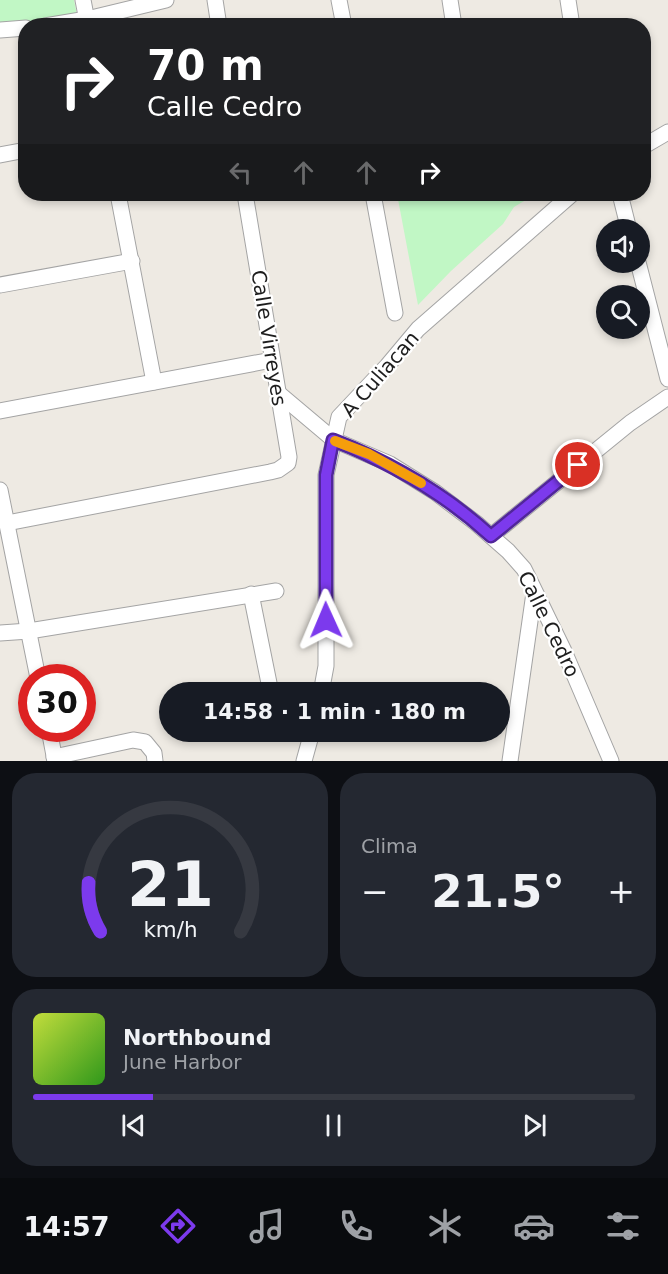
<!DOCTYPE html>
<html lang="es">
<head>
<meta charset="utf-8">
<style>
	:root { --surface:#171b24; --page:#242831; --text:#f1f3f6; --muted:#9ea1a6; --line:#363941; --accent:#7c3aed }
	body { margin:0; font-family:"DejaVu Sans",sans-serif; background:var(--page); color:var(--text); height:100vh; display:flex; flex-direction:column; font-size:22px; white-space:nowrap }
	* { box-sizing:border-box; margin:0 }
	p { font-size:20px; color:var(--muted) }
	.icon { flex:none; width:33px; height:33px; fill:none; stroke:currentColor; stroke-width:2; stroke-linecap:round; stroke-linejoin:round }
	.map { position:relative; height:761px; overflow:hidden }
	.sheet { display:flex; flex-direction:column; gap:12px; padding:12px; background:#0d0f14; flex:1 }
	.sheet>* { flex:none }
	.banner { position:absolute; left:18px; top:18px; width:633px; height:183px; border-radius:24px; box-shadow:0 3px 9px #0003; background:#202124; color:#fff; overflow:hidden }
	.tools { position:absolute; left:596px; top:219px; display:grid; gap:12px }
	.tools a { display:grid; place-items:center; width:54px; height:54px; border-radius:50%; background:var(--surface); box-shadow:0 3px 9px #0003; font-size:30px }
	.speed { position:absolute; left:18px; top:664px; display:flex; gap:12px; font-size:30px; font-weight:700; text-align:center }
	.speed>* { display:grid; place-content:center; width:78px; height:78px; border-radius:50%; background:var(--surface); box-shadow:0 3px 9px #0003; line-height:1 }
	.speed .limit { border:9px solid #d22; background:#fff; color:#111 }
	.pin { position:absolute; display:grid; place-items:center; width:51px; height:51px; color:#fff; margin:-26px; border:3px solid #fff; border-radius:50%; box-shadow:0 2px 6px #0007 }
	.me { position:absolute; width:66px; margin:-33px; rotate:359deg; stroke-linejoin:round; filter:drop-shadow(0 0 4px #0008) }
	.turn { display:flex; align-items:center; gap:21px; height:126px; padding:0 30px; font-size:27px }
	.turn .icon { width:78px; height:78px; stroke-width:2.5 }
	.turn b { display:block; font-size:42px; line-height:51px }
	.lanes { display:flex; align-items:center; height:57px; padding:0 30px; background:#0003; justify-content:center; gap:30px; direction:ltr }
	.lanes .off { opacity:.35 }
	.big { font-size:45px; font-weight:600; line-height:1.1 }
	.sheet .tile { flex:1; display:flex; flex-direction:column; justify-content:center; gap:9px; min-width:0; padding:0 21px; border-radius:24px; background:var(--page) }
	.sheet .dial { align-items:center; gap:0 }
	.dial svg { height:156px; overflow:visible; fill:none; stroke:var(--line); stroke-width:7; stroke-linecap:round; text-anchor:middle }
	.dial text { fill:var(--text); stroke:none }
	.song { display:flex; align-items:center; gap:18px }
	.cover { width:72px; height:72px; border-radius:9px; background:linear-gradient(135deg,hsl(70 70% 55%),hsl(110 70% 35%)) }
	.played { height:6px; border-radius:3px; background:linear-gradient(90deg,var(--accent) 20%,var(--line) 20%) }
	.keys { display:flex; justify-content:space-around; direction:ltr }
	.heat { display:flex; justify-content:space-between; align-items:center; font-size:33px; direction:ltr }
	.sheet .tiles { flex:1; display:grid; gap:12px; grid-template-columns:1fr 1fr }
	.tile:last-child { grid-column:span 2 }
	.trip { position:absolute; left:159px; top:682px; width:351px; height:60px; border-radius:30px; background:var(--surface); box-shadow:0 3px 9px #0003; font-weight:600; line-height:60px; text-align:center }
	.menu { display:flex; height:96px; justify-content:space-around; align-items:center; background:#090b0e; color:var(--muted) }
	.menu .icon { width:42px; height:42px }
	.menu .on { color:var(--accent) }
	.menu b { font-size:27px; color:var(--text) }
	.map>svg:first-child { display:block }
	.park { fill:#c1f7c5 }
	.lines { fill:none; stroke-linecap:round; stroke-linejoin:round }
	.minor-casing { stroke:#a4a4a4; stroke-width:17 }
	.minor { stroke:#fff; stroke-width:15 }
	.route-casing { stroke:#51269a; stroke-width:15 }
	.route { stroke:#7c3aed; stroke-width:10 }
	.slow { stroke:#f59e0b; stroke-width:10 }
	.labels { text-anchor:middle; stroke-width:4.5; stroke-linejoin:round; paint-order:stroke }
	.street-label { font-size:20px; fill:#1d1d1d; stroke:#fff }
</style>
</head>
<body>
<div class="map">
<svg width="668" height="761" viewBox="0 0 668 761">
	<rect width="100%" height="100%" fill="#eeeae3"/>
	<g class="park">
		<path d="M0,0h74l4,20 -30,5 -22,1 -26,9z"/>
		<path d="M397,194h139l-22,13 -11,17 -52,47 -33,34z"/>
	</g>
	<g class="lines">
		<g class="minor-casing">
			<g id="minor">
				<path d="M83,0l5,26"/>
				<path d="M215,0l4,26"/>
				<path d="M339,0l5,26"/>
				<path d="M450,0l4,26"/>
				<path d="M568,0l4,26"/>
				<path d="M45,26l42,-7 79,-19"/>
				<path d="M0,30l26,-2"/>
				<path d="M644,146l24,-14"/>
				<path d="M0,155l26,-5"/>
				<path d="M118,194l36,188"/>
				<path d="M373,194l22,119"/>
				<path d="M620,194l9,36"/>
				<path d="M638,262l30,117"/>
				<path d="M0,285l132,-24"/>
				<path d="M277,392l57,48 56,24 45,28 41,31 32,28 16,18 6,12 34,70 47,110"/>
				<path d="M0,411l272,-51"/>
				<path d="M0,490l38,188"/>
				<path d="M7,523l263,-51 8,-2 10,-7 1,-6 -44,-263"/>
				<path d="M491,536l139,-113 38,-26"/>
				<path d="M251,594l20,99"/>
				<path d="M0,633l29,-2 247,-40"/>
				<path d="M321,693l5,-27v-191l13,-58 48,-51 31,-37 154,-135"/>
				<path d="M49,729l6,32"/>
				<path d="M54,757l79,-17 12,2 9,11 1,8"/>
				<path d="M304,761l8,-29"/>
				<path d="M510,761l24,-168"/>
			</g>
		</g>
		<use href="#minor" class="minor"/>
	</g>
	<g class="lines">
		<g class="route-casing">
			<path id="route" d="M326,620v-145l7,-35c59,23 112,54 158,96l87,-71"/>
		</g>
		<use href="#route" class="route"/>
		<path class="slow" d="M335,441l34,13 52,29"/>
	</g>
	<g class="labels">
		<g class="street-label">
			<text transform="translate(269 338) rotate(81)" y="7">Calle Virreyes</text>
			<text transform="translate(380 374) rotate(-49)" y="7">A Culiacan</text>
			<text transform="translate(549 624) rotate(64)" y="7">Calle Cedro</text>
		</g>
	</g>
</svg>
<div class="tools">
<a><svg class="icon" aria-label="sound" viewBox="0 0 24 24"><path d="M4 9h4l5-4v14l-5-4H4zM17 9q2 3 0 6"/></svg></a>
<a><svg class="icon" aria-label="search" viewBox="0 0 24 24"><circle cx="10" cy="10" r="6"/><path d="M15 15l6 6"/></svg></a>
</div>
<div class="speed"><div class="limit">30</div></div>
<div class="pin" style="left:578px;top:465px;background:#d93025"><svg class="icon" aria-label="arrive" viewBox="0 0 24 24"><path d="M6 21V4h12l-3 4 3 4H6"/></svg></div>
<svg class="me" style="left:326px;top:620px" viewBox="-20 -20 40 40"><path d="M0-17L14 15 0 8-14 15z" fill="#7c3aed" stroke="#fff" stroke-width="4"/></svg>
<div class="trip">14:58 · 1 min · 180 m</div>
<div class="banner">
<div class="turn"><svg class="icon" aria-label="right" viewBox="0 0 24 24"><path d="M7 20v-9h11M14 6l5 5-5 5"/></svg><div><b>70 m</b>Calle Cedro</div></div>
<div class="lanes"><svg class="icon off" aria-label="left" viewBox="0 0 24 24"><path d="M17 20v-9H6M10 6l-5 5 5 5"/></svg><svg class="icon off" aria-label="ahead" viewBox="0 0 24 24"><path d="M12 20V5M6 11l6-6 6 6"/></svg><svg class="icon off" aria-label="ahead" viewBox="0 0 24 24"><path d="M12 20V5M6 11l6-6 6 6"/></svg><svg class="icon" aria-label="right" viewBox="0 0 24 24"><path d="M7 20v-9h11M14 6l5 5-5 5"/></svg></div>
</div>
</div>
<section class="sheet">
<div class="tiles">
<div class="tile dial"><svg viewBox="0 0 100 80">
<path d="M14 69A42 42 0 1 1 86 69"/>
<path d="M14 69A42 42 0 0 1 8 44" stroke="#7c3aed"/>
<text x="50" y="56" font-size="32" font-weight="700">21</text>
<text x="50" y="72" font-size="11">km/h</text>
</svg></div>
<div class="tile"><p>Clima</p>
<div class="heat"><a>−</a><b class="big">21.5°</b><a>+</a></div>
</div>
<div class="tile">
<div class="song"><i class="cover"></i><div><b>Northbound</b><p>June Harbor</p></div></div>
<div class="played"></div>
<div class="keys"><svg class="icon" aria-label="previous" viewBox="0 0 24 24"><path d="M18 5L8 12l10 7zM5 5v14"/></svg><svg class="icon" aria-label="pause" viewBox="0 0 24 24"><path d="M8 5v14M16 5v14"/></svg><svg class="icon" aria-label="next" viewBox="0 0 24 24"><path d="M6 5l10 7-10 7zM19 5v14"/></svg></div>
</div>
</div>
</section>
<nav class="menu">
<b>14:57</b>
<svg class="icon on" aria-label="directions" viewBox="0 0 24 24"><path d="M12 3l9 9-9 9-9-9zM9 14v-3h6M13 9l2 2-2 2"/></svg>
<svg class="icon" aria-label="music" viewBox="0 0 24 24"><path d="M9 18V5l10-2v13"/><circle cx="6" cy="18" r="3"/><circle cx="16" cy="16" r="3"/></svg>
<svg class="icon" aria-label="phone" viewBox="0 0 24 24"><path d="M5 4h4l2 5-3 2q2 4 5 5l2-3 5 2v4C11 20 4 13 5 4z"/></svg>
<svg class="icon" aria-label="climate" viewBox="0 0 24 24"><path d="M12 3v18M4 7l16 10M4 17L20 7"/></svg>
<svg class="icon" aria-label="car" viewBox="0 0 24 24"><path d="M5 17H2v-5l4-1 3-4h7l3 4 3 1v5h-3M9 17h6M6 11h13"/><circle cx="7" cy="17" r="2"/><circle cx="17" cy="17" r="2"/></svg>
<svg class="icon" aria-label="filters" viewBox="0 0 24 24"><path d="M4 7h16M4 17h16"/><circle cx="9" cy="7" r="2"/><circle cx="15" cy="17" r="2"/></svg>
</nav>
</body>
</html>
